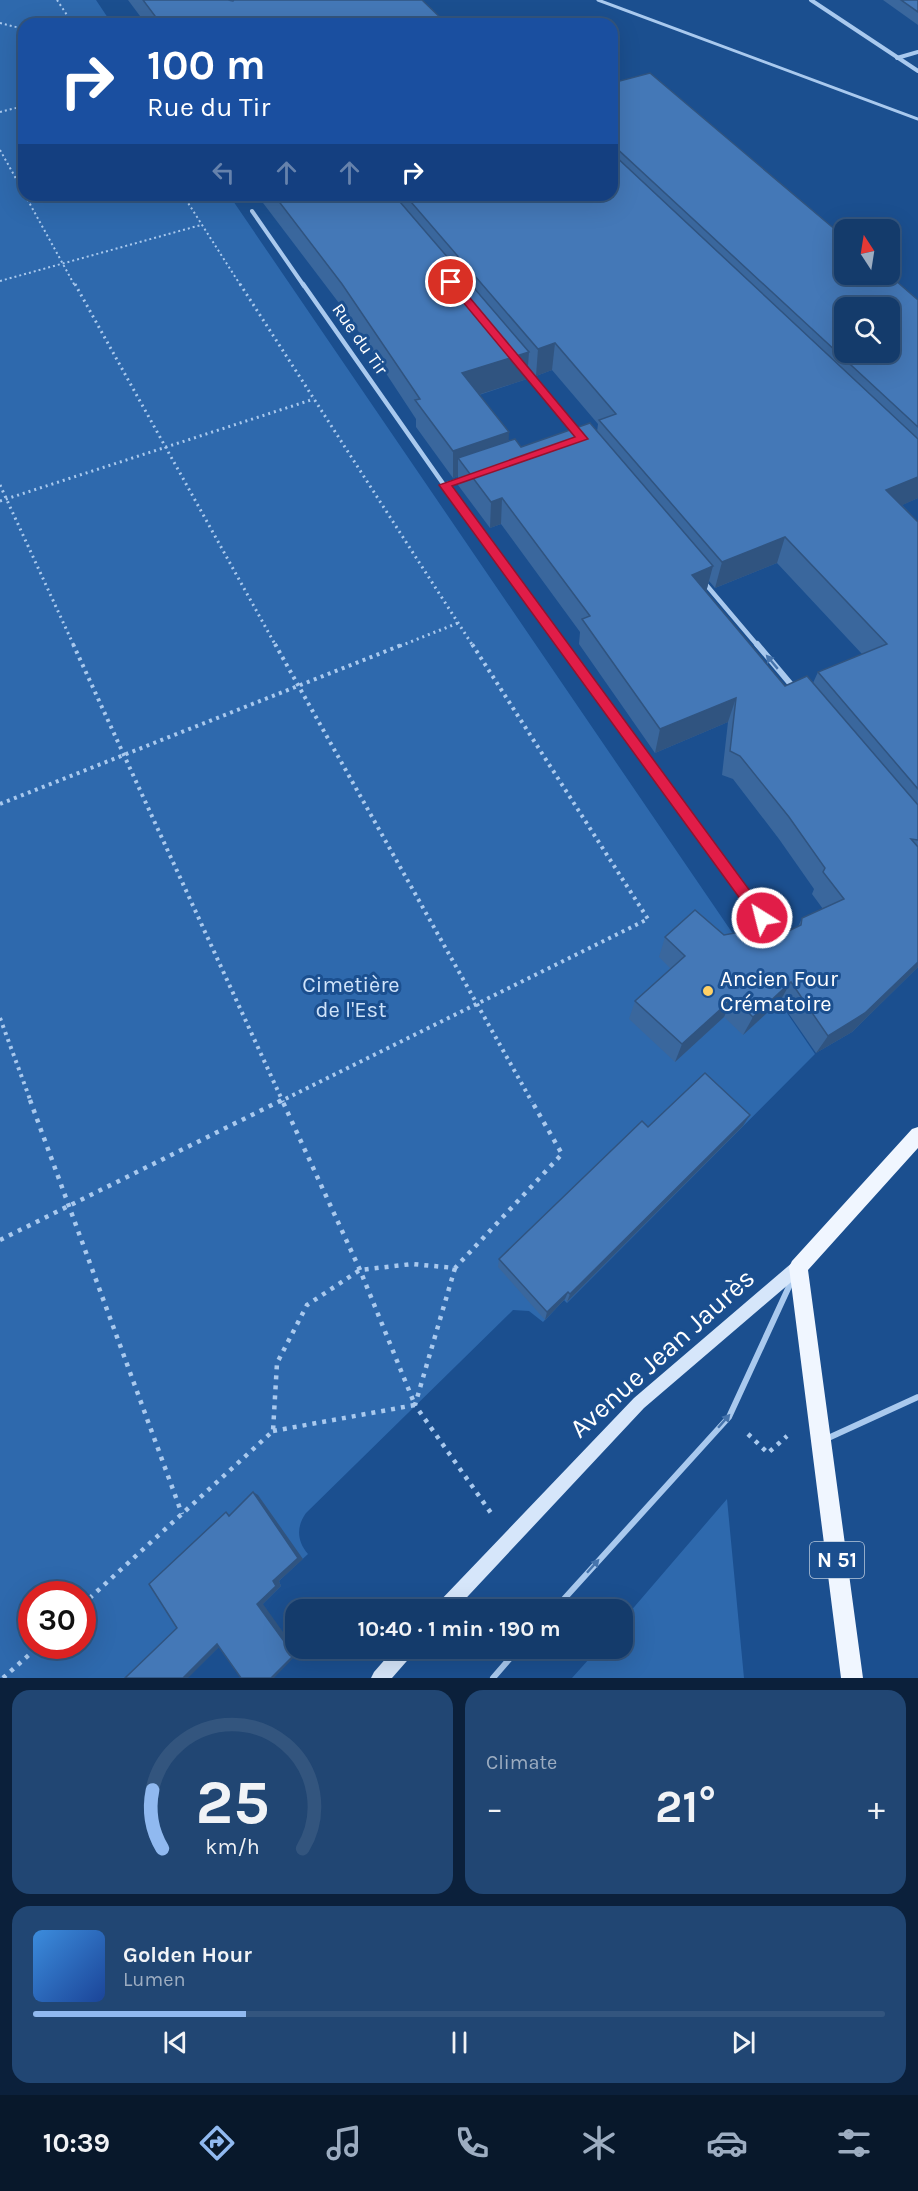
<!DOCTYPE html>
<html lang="en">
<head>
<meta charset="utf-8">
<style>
	:root { --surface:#143b6b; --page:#214673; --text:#f1f3f6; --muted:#9dadc1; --line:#33557e; --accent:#90b9f0 }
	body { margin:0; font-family:Karla,sans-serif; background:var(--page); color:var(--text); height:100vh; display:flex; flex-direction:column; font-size:22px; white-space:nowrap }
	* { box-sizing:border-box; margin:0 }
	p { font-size:20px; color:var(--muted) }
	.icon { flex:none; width:33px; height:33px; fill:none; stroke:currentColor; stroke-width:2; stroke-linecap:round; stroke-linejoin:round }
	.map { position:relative; height:1678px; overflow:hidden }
	.drawer { display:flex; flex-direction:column; gap:12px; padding:12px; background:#0b203b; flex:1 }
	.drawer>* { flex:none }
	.banner { position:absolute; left:18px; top:18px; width:600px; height:183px; border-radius:18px; box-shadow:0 6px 24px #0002,0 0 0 2px var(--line); background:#1a4fa0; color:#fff; overflow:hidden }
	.needle { width:39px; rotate:348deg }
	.buttons { position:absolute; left:834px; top:219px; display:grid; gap:12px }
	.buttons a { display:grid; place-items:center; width:66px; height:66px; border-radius:12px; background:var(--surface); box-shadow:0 6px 24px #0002,0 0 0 2px var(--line); font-size:30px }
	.speed { position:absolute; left:18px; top:1581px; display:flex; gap:12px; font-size:30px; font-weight:700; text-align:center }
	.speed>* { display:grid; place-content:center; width:78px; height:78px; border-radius:50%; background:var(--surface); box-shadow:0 6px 24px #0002,0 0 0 2px var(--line); line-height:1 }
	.speed .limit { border:9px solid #d22; background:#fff; color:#111 }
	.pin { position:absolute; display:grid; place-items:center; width:51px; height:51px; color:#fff; margin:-26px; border:3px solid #fff; border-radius:50%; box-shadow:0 2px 6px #0007 }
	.me { position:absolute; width:66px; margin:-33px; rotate:324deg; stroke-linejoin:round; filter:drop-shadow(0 0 4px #0008) }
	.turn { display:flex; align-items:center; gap:21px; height:126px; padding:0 30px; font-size:27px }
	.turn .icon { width:78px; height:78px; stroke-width:2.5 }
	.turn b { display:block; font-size:42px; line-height:51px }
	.lanes { display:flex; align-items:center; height:57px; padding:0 30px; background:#0003; justify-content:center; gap:30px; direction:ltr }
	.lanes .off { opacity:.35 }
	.big { font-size:45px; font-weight:700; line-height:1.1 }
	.drawer .widget { flex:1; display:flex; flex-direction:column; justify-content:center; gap:9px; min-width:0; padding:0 21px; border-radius:18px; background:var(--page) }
	.drawer .dial { align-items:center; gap:0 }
	.dial svg { height:156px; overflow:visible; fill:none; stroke:var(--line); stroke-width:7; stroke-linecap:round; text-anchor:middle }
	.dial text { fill:var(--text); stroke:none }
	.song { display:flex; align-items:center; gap:18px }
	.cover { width:72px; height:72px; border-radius:9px; background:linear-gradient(135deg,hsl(210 70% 55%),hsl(220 70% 35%)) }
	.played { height:6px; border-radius:3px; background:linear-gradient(90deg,var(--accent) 25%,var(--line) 25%) }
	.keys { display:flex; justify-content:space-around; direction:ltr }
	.heat { display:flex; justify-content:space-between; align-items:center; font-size:33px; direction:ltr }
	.drawer .tiles { flex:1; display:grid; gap:12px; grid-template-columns:1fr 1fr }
	.widget:last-child { grid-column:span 2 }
	.trip { position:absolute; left:285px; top:1599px; width:348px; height:60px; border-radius:18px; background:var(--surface); box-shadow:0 6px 24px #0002,0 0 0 2px var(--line); font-weight:700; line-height:60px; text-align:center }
	.menu { display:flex; height:96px; justify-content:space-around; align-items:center; background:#08182b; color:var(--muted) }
	.menu .icon { width:42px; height:42px }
	.menu .selected { color:var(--accent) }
	.menu b { font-size:27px; color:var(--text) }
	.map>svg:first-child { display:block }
	.green { fill:#2e69ad; fill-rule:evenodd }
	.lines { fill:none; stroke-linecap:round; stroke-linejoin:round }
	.path-far3 { stroke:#a9c9ee; stroke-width:2; stroke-dasharray:2 3; stroke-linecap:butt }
	.path-far2 { stroke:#a9c9ee; stroke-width:3; stroke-dasharray:2 4; stroke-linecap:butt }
	.path-far1 { stroke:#a9c9ee; stroke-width:4; stroke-dasharray:3 4.5; stroke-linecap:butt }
	.path { stroke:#a9c9ee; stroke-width:4.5; stroke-dasharray:4 6; stroke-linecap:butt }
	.service-far2 { stroke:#a9c9ee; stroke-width:3 }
	.service-far1 { stroke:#a9c9ee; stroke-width:4 }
	.service { stroke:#a9c9ee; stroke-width:6 }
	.minor-far2 { stroke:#a9c9ee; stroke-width:4 }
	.minor-far1 { stroke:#a9c9ee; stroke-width:4.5 }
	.minor { stroke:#a9c9ee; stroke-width:6 }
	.secondary { fill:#d6e6fa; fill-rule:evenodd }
	.primary { fill:#f0f6ff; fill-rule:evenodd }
	.wall { fill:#3a679d; fill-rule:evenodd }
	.shaded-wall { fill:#305480 }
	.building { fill:#4478b7; stroke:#305480; stroke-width:1.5; fill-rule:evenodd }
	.oneway { fill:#4674ac }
	.route { fill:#e11d48; stroke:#92132f; stroke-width:1.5 }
	.poi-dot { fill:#ffd166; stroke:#1b4f8f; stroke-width:2 }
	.labels { text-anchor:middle; stroke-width:6; stroke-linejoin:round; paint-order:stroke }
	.far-street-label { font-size:18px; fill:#fff; stroke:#1b4f8f }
	.shield { fill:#1b4f8f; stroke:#bbcadd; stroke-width:1.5 }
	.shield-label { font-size:21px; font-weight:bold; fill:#fff }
	.poi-label { font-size:22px; fill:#fff; stroke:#1b4f8f; text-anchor:start }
	.park-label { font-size:22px; fill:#cfe3fa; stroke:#1b4f8f }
	.near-street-label { font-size:27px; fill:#fff; stroke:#1b4f8f }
</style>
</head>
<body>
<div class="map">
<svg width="918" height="1678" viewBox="0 0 918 1678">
	<rect width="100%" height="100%" fill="#1b4f8f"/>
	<g class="green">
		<path d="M0,0h96l16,24h-88v171h205l586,859 -248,249 -3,-3 -21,22 -14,-11 -16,-1 -207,203c-10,14 -9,28 2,41l-29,27 2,5 -94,92h-187zM32,1594h50v52h-50z"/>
		<path d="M727,1499l17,179h-172l26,-29 24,-1 1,-28z"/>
	</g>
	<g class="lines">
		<g class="path-far3">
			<path d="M57,0l16,24"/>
			<path d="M0,23l24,6"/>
			<path d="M0,112l24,-6"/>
			<path d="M0,150l24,43"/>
			<path d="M25,195l50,91"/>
			<path d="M183,195l58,91"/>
			<path d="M0,281l201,-56"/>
		</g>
		<g class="path-far2">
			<path d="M75,284l201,362"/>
			<path d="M240,284l233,362"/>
			<path d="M0,485l74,161"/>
			<path d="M0,501l314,-102"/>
			<path d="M400,646l58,-23"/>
		</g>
		<g class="path-far1">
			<path d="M73,644l210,458"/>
			<path d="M275,644l257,458"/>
			<path d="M0,804l404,-160"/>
			<path d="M0,1018l31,84"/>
			<path d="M279,1102l369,-183 -176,-275"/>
		</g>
		<g class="path">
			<path d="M30,1100l152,414"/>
			<path d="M0,1240l282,-140"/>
			<path d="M455,1268l-40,137 76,108"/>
			<path d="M273,1431l142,-26 -55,-135 -78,-170"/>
			<path d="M748,1434l20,19 19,-17"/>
			<path d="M82,1605l191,-174 4,-68 30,-58 53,-35 52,-6 43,4 107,-114 -31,-54"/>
			<path d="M3,1678l36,-32"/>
		</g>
		<path class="service-far2" d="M598,0l320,119"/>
		<path class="service-far1" d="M444,485l19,-6"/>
		<g class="service">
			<path d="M826,1439l92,-42"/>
			<path d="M554,1610l175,-193 63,-137"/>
			<path d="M493,1678l26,-30"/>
		</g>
		<g class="minor-far2">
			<path d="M811,0l107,71"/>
			<path d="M897,58l21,-6"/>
			<path d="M252,211l52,75"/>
		</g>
		<g class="minor-far1">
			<path d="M303,284l141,201 118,161"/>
			<path d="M523,368l55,66"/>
			<path d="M703,581l55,65"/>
		</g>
		<g class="minor">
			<path d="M561,644l201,274"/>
			<path d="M757,644l37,44"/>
		</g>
		<g class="secondary">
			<path d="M798,1260l5,2 2,5 -2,5 -159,136 -189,202h-20l2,-6 197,-206 159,-136z"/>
			<path d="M395,1648h20l-2,6 -21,24h-21l3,-6z"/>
		</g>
		<path class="primary" d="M918,1127v21l-110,122 55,408h-22l-52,-411 3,-6 120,-132z"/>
	</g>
	<g class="wall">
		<path d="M128,0h294l25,24h-301z"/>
		<path d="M883,0h35v25z"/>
		<path d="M612,83l306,217v198l-16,7 16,17v445l-66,65 -36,21 -36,-52 -37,34 -19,-18 -49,45 -46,-43 6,-18 36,-32 -12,-12 6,-20 59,-2 44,6 30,-14 4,-9 21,-9 -11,-15 2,-5 -35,-50 -46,-60 -11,-4 6,-53 -73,31 -76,-109 1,-12 -79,-108 -11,4 -32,-43v-9l-5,2 -37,-51v-8l-71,-108 -88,-116h355zM528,366l8,10 16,-6 46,54 -1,8 -76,15 -12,-6 -30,-46 48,-16zM777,563l85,91 -44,18 -5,11 -28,3 -79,-94 3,-11 6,7z"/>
		<path d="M743,1126l-176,176 -2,-3 -20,21 -47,-53 1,-8 149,-132z"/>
	</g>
	<g class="shaded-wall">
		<path d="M555,343l-3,27 -16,6 2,-27z"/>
		<path d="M529,352l-2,27 -65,21v-27z"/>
		<path d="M509,432l-1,27 -50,-1v18l-5,2v-27z"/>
		<path d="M918,477v21l-42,19 10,-27z"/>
		<path d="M502,498l-1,26 -11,4 1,-26z"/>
		<path d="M785,537l-8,26 -62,25 7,-26z"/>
		<path d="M713,566l-7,26 -14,-17z"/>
		<path d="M736,698l-8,24 -73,31 5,-24z"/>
		<path d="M918,962v5l-66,65 -36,21 12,-17z"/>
		<path d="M791,982l-11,19 -37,34 10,-18z"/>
		<path d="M733,998l-9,19 -49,45 7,-18z"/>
		<path d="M750,1115l-7,11 -176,176 3,-8z"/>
		<path d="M568,1292l-3,7 -20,21 2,-8z"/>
		<path d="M253,1492l5,3 45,64 -24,22 2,5 -18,18 35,49 -24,25h-3l-14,-74z"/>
		<path d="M224,1642l-36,36h-5l34,-34z"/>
	</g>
	<g class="building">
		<path d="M143,0h85l5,1 1,-1h188l25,24h-286z"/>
		<path d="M901,0h17v12z"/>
		<path d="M650,73l194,164v37h44l30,26v127l-304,-281 -2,7 306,286v38l-32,13 32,32v267l-100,-117 69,-28 -102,-107 -63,25 -123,-142 17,-6 -61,-71 -17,6 -133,-154h207v-112zM844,308h46v44h-46z"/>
		<path d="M274,195h120l135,157 -67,21 47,59 -56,19 -38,-51 5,-1 -78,-115z"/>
		<path d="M590,423l123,143 -21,9 93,111 22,-10 111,129v35l-7,-1 7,8v115l-53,51 -37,23 -37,-54 -38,35 -20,-19 -51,46 -47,-43 50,-45 -20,-19 30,-27 29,25 22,-4 22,10 33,-16 1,-7 42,-19 -21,-27 2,-4 -36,-51 -49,-61 -10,-5 6,-53 -76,31 -78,-110 8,-3 -88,-118 -11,4 -33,-44 57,-19 6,8z"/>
		<path d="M705,1073l45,42 -180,179 -2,-2 -21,20 -48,-53 143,-138 6,6z"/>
		<path d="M253,1492l45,66 -25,23 3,5 -19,18 37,51 -23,23h-30l-24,-34 -34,34h-58l52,-50 -28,-44 77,-72 3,4z"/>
	</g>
	<defs><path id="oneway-solid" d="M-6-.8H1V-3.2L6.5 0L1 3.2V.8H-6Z" transform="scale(1.5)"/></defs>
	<g class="oneway">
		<use href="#oneway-solid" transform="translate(772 662) rotate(-130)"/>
		<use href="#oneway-solid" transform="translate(724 1421) rotate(-49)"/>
		<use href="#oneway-solid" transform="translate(593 1566) rotate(-48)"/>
	</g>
	<path class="route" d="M448,280h7l133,159 -136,47 315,428v8h-10l-318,-437 136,-48 -127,-153z"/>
	<circle class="poi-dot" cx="708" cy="991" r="6"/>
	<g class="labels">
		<g class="far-street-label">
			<text transform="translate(360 339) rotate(55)" y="6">Rue du Tir</text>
		</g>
		<rect class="shield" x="810" y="1542" width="54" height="36" rx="4.5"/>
		<g class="shield-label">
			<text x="837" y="1567">N 51</text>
		</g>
		<g class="poi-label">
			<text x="720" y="986">Ancien Four<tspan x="720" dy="25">Crématoire</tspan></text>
		</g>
		<g class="park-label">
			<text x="351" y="992">Cimetière<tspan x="351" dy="25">de l'Est</tspan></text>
		</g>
		<g class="near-street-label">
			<text transform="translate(662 1353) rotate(-42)" y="9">Avenue Jean Jaurès</text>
		</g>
	</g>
</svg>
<div class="buttons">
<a><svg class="needle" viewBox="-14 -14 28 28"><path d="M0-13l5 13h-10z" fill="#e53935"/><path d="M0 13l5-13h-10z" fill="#9dadc1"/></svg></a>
<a><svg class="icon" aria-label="search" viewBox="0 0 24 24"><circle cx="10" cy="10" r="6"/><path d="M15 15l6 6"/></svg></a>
</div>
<div class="speed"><div class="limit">30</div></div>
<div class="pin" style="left:451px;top:282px;background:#d93025"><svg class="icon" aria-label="arrive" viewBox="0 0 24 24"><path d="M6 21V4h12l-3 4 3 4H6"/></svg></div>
<svg class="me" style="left:762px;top:918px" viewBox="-20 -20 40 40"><circle r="17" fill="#e11d48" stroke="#fff" stroke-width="3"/><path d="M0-11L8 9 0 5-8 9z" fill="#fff"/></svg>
<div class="trip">10:40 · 1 min · 190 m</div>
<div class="banner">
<div class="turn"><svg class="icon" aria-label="right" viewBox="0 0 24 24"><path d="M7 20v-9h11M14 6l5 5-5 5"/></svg><div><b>100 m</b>Rue du Tir</div></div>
<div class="lanes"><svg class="icon off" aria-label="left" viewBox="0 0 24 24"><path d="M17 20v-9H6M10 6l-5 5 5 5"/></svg><svg class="icon off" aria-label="ahead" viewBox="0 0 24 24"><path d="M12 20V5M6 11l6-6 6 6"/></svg><svg class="icon off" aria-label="ahead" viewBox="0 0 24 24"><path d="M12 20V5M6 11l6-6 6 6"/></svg><svg class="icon" aria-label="right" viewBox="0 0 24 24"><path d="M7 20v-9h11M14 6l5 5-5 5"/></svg></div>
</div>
</div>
<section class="drawer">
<div class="tiles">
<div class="widget dial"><svg viewBox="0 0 100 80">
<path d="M14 69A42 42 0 1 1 86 69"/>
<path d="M14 69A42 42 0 0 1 9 39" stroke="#90b9f0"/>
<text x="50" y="56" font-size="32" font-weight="700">25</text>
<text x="50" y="72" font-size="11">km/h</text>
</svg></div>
<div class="widget"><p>Climate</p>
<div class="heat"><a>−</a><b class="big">21°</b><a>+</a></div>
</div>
<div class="widget">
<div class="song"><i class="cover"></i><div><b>Golden Hour</b><p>Lumen</p></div></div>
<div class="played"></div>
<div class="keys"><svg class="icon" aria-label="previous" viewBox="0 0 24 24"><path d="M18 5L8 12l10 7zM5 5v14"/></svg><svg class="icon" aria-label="pause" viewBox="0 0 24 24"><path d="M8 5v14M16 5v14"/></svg><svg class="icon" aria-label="next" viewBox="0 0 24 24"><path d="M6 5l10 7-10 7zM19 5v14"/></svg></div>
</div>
</div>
</section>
<nav class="menu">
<b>10:39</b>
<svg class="icon selected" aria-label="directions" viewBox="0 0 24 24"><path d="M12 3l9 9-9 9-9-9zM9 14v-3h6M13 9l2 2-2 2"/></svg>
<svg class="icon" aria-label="music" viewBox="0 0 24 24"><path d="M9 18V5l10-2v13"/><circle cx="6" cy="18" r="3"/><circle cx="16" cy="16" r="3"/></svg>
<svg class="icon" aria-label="phone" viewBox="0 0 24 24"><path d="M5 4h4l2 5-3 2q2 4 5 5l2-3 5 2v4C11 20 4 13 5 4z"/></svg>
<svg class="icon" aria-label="climate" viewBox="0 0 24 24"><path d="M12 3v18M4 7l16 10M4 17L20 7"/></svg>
<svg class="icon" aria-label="car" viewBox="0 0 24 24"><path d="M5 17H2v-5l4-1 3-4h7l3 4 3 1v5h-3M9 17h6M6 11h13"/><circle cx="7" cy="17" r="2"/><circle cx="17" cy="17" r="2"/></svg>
<svg class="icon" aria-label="filters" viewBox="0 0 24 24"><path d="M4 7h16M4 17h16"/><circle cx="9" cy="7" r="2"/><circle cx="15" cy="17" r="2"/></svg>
</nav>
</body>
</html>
